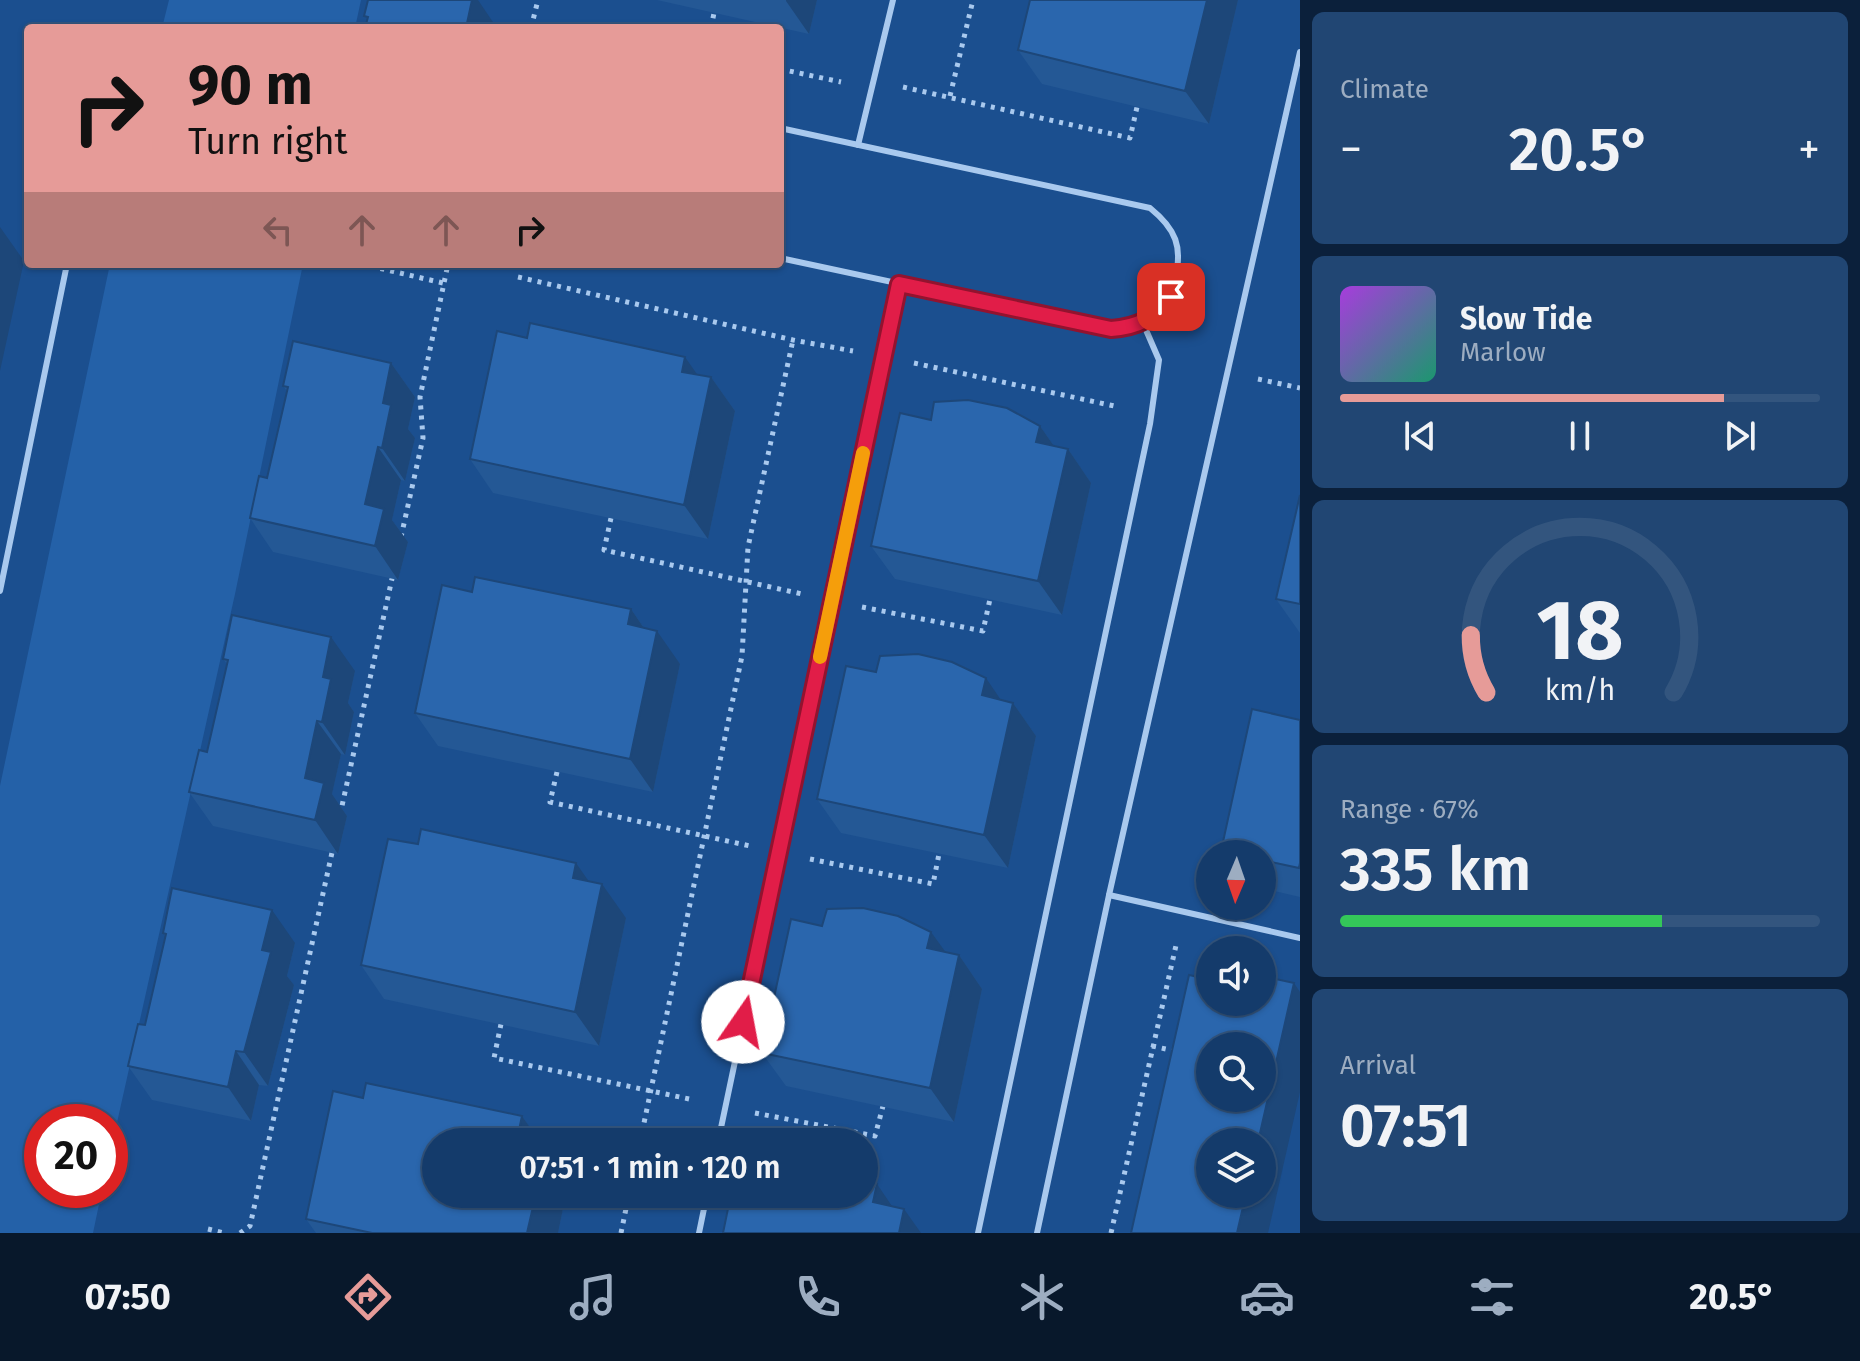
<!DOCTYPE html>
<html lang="en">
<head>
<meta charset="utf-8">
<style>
	:root { --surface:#143b6b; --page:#214673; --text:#f1f3f6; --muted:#9dadc1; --line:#33557e; --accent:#e69b98 }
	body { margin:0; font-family:"Fira Sans",sans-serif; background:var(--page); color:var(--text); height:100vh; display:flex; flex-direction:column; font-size:30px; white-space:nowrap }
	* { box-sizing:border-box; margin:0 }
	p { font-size:26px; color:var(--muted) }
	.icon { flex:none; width:44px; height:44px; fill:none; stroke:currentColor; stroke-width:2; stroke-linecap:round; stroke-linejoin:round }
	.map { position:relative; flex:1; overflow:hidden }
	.details { display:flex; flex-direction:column; gap:12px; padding:12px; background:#0b203b; width:560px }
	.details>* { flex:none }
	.guide { position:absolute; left:24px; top:24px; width:760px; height:244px; border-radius:8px; box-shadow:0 2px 6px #0004,0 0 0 2px var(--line); background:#e69b98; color:#111; overflow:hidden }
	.needle { width:52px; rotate:182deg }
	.fabs { position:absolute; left:1196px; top:840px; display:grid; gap:16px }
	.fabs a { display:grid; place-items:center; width:80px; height:80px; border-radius:50%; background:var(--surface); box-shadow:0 2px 6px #0004,0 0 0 2px var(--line); font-size:40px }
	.speed { position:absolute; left:24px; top:1104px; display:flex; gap:16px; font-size:40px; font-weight:700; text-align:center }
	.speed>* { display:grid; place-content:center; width:104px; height:104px; border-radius:50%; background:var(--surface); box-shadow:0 2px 6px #0004,0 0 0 2px var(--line); line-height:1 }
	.speed .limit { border:12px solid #d22; background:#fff; color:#111 }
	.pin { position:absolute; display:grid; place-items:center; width:68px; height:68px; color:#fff; margin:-34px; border-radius:16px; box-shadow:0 4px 12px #0006 }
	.me { position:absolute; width:88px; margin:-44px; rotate:12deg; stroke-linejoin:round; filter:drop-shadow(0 0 6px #0008) }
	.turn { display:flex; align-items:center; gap:28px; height:168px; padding:0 32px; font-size:36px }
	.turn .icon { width:104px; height:104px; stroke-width:2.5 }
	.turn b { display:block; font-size:56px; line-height:68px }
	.lanes { display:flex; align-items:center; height:76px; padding:0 32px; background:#0003; justify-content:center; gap:40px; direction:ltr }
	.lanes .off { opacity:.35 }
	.big { font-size:60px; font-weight:600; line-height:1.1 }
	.details .widget { flex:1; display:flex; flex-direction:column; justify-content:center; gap:12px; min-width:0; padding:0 28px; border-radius:12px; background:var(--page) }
	.details .dial { align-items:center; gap:0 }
	.dial svg { height:208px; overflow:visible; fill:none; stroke:var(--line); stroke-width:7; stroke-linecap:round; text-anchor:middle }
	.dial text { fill:var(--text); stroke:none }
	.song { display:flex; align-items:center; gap:24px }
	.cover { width:96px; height:96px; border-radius:12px; background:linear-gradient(135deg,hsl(280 70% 55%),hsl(160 70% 35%)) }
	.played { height:8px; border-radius:4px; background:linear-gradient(90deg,var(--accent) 80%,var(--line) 80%) }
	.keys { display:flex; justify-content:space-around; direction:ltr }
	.heat { display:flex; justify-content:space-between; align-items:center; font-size:44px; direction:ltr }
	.charge { height:12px; border-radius:6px; background:linear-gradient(90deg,#34c759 67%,var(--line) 0) }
	.trip { position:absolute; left:422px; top:1128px; width:456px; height:80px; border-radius:40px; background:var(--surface); box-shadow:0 2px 6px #0004,0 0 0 2px var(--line); font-weight:600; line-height:80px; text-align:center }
	.menu { display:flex; height:128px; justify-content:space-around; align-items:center; background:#08182b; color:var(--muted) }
	.menu .icon { width:56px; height:56px }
	.menu .current { color:var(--accent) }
	.menu b { font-size:36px; color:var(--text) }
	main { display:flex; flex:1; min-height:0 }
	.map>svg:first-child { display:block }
	.green { fill:#2461a8 }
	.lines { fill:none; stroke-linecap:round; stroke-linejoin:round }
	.path { stroke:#a9c9ee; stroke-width:5; stroke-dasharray:4 6; stroke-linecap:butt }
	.service { stroke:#a9c9ee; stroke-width:6 }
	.wall { fill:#245895 }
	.shaded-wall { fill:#1d4779 }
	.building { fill:#2a66ad; stroke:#1d4779; stroke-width:2; fill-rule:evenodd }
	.route-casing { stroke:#92132f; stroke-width:20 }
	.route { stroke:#e11d48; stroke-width:14 }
	.slow { stroke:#f59e0b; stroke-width:14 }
</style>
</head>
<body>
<main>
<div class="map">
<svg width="1300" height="1233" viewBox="0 0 1300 1233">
	<rect width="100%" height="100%" fill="#1b4f8f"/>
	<g class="green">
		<path d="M169,0h192l-6,28h-193z"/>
		<path d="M110,264h193l-68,330 -125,560v-32h-68v68h60l-9,43h-93v-447z"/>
	</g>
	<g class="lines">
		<g class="path">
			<path d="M531,28l7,-28"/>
			<path d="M711,28l3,-15"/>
			<path d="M780,69l61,13"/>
			<path d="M903,87l227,51 7,-31"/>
			<path d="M950,96l23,-96"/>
			<path d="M361,264l82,19"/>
			<path d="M518,277l275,63 60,11"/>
			<path d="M914,363l205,44"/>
			<path d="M1258,379l42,9"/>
			<path d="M611,518l-7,32 198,44"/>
			<path d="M401,537l22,-99 -3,-41 28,-133"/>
			<path d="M862,607l121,24 7,-32"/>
			<path d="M557,772l-7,30 200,44"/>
			<path d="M340,815l53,-241"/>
			<path d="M810,859l123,25 6,-30"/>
			<path d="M501,1024l-7,34 200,42"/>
			<path d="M1152,1046l23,5"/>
			<path d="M755,1113l120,23 8,-30"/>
			<path d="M640,1142l102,-486 6,-109 45,-207"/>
			<path d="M208,1229l16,4"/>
			<path d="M240,1233l10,-7 83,-378"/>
			<path d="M621,1233l8,-39"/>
			<path d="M1111,1233l66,-292"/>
		</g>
		<g class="service">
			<path d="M1300,52l-191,843 191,43"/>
			<path d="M780,128l370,80c26,21 33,39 25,71 -9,35 -29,47 -64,50l-331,-71"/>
			<path d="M858,145l35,-145"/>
			<path d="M0,591l67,-327"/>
			<path d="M718,1142l181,-858"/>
			<path d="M699,1233l8,-39"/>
			<path d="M978,1233l172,-809 9,-64 -16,-37"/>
			<path d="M1037,1233l72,-338"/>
		</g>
	</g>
	<g class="wall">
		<path d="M657,0h160l-8,34z"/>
		<path d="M1238,0l-29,124 -167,-40 -24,-34z"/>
		<path d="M391,363l24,34 -7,32 7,9 -10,43 -4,-1 -9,40 16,22 -10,38 -125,-28 -23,-34 17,-40 20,-87 -4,-5z"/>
		<path d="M711,377l24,34 -27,128 -215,-46 -23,-34z"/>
		<path d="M931,420l109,6 14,20 14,3 23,34 -29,132 -167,-36 -24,-33z"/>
		<path d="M1300,495v138l-24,-34z"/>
		<path d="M472,592l159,17 13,19 36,36 -27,128 -215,-46 -23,-33z"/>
		<path d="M223,659l132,12 -7,32 6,9 -9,43 -4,-1 -9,40 15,22 -9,38 -125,-28 -24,-34 18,-40 20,-88z"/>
		<path d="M1001,700l12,3 23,33 -28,132 -167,-35 -24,-34z"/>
		<path d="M1300,720v177l-38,-9v-34h-39l-2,-3z"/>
		<path d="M589,881l37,37 -27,128 -215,-47 -23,-34z"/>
		<path d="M163,933l132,10 -8,33 7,9 -26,101 -9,-1 -8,36 -99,-21 -24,-34 17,-41 21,-88z"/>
		<path d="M946,952l13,3 23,34 -28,133 -168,-36 -24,-33z"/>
		<path d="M366,1083l156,33 12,18 14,3 4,5h-116v52h130l-8,39h-242l-10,-14 27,-128 30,7z"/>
	</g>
	<g class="shaded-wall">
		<path d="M472,0h6l19,28h-31z"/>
		<path d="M786,0h31l-8,34 -23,-33z"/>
		<path d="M1207,0h31l-29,124 -24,-33z"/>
		<path d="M0,227l24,34 -24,110z"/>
		<path d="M685,357l23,33 -26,-18z"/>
		<path d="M391,363l24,34 -7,32 7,9 -10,43 -23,-33 1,-45z"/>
		<path d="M711,377l24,34 -27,128 -24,-34z"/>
		<path d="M1040,426l23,33 -27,-17z"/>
		<path d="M378,447l23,33 -9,40 16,22 -10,38 -23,-34 -10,-42z"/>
		<path d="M1068,449l23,34 -29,132 -24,-34z"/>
		<path d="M631,609l23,34 -26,-19z"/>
		<path d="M657,631l23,33 -27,128 -23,-33z"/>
		<path d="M331,637l24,34 -7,32 6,9 -9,43 -23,-33 1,-45z"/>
		<path d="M986,678l23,34 -27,-17z"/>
		<path d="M1013,703l23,33 -28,132 -24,-33z"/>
		<path d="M317,721l24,33 -9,40 15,22 -9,38 -23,-34 -10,-42z"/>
		<path d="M576,863l23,33 -26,-18z"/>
		<path d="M602,884l24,34 -27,128 -24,-34z"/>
		<path d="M272,910l23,33 -8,33 7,9 -26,101 -24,-34 18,-102z"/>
		<path d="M931,932l24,33 -28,-17z"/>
		<path d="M959,955l23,34 -28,133 -24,-34z"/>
		<path d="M1294,983l6,9v100l-32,141h-31l9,-39h16v-52h-4z"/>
		<path d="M236,1051l23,34 -8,36 -23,-34z"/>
		<path d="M522,1116l18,26 -21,-12z"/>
		<path d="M877,1184l23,34 -27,-16z"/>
		<path d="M536,1194h30l-8,39h-31z"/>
		<path d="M904,1209l17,24h-22z"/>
	</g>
	<g class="building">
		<path d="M368,0h104l-6,28h-101l3,-11 -4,-1z"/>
		<path d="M1030,0h177l-22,91 -167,-41z"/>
		<path d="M530,323l155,34 -3,15 29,5 -27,128 -214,-46 27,-128 30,7z"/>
		<path d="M293,341l98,22 -8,40 8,2 -9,43 -4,-1 -13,57 19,5 -9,37 -125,-28 9,-42 8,2 21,-91 -5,-1z"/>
		<path d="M968,400l39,8 33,18 -4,16 32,7 -30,132 -167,-35 29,-133 31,7 3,-18z"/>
		<path d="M1300,495v109l-24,-5z"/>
		<path d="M475,577l156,32 -3,15 29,7 -27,128 -215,-46 27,-128 30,7z"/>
		<path d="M232,615l99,22 -8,40 8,2 -9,43 -5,-1 -12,57 19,5 -9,37 -126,-28 10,-42 8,2 21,-92 -5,-1z"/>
		<path d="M918,654l34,8 34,16 -4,17 31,8 -29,132 -167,-36 29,-133 30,6 4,-16z"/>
		<path d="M1252,709l48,11v143l-1,5 -37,-8v-6h-27l-14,-3z"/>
		<path d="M421,829l155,34 -3,15 29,6 -27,128 -214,-47 27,-126 30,5z"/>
		<path d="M172,888l100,22 -10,40 9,2 -27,100 -8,-1 -8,36 -100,-21 10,-42 7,1 21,-91 -3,-1z"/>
		<path d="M863,908l35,8 33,16 -4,16 32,7 -29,133 -168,-35 29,-134 31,7 5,-17z"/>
		<path d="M1206,964l4,1v37h52v-26l32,7 -36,159h-48v52h36l-9,39h-106l58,-258 14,3zM1210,1046h52v52h-52z"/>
		<path d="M366,1083l156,33 -3,14 29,7 -1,5h-111v52h100l-9,39h-155l-66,-14 27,-128 30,7z"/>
		<path d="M864,1178l13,6 -4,18 31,7 -5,24h-176l8,-39h133z"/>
	</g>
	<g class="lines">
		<g class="route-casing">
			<path id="route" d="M743,1022l156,-738 212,45c28,-2 43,-11 60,-32"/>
		</g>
		<use href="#route" class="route"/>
		<path class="slow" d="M820,657l43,-204"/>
	</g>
</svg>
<div class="fabs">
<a><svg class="needle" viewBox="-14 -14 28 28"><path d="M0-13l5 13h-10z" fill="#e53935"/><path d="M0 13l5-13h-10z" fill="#9dadc1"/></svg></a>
<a><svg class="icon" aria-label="sound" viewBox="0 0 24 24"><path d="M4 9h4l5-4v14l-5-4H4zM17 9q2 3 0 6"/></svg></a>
<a><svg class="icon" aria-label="search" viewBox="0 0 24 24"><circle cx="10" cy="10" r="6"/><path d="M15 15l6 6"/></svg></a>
<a><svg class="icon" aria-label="layers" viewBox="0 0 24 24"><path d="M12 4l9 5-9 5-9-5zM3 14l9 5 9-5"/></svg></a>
</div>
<div class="speed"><div class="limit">20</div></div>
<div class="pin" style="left:1171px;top:297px;background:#d93025"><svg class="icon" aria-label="arrive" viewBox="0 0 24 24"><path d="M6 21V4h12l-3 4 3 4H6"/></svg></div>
<svg class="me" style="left:743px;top:1022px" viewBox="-20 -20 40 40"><circle r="19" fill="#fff"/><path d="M0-13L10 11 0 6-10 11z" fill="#e11d48"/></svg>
<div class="trip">07:51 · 1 min · 120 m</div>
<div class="guide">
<div class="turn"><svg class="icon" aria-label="right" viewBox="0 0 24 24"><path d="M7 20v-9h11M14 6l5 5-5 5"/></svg><div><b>90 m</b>Turn right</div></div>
<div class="lanes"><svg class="icon off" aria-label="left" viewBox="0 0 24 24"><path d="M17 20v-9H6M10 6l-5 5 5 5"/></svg><svg class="icon off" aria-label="ahead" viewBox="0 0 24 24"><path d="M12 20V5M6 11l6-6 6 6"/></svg><svg class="icon off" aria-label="ahead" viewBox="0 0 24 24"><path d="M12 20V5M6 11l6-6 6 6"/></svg><svg class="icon" aria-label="right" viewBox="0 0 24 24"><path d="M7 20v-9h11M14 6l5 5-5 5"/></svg></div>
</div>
</div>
<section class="details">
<div class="widget"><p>Climate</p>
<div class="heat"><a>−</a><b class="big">20.5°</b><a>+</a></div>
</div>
<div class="widget">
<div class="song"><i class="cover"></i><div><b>Slow Tide</b><p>Marlow</p></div></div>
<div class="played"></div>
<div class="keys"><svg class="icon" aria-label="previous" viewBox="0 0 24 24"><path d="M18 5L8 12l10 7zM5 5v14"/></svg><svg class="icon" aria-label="pause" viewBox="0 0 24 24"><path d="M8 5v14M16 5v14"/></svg><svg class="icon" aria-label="next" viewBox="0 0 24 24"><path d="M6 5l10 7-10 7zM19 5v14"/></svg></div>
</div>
<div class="widget dial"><svg viewBox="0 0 100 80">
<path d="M14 69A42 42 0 1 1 86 69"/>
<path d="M14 69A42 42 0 0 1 8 47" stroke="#e69b98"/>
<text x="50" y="56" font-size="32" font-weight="700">18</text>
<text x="50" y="72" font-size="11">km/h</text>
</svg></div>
<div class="widget"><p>Range · 67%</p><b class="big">335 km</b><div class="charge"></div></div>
<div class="widget"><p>Arrival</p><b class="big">07:51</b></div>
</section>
</main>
<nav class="menu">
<b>07:50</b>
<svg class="icon current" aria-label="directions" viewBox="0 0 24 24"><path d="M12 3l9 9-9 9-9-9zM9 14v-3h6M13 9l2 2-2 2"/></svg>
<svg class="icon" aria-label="music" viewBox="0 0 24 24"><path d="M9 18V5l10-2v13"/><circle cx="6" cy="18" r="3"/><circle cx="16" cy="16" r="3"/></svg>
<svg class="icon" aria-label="phone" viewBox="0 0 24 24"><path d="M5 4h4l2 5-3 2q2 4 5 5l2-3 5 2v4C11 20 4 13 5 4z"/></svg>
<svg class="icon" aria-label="climate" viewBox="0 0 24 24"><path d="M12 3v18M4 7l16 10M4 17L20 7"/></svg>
<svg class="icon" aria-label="car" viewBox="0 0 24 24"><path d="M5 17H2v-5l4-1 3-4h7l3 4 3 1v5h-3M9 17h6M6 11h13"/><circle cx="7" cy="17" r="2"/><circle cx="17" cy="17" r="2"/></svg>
<svg class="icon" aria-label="filters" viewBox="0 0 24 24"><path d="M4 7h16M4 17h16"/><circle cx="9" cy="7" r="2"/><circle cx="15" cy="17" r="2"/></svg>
<b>20.5°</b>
</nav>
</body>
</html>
